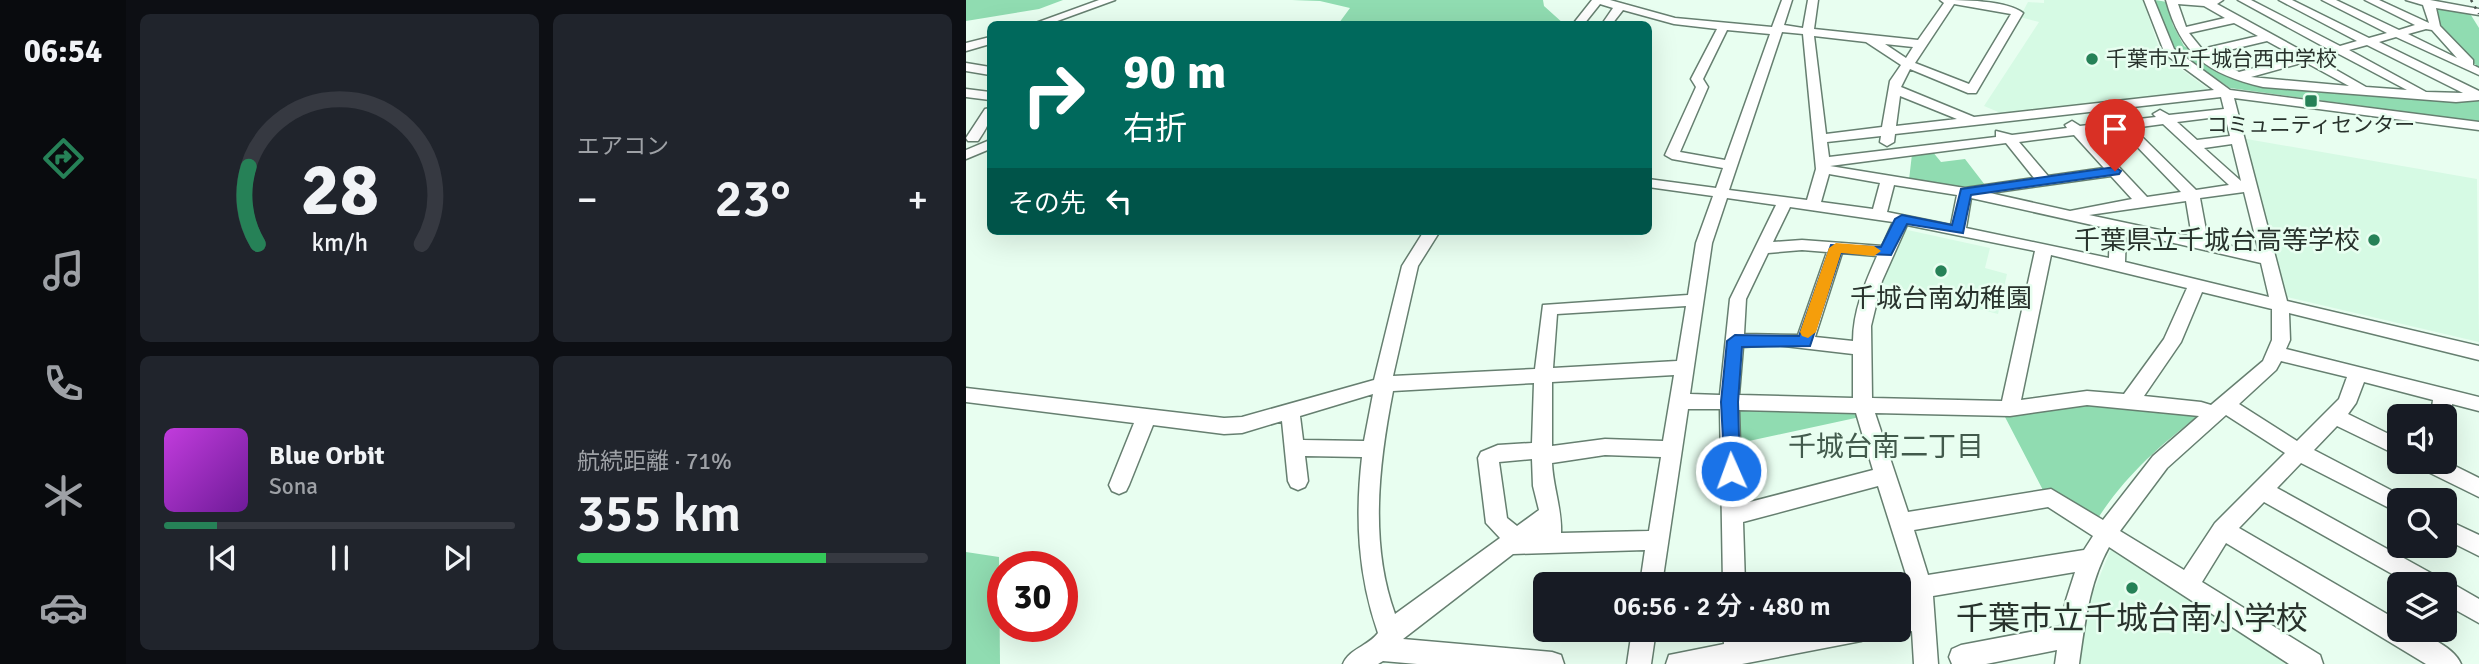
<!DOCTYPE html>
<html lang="ja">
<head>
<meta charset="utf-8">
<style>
	:root { --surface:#171b24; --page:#20242c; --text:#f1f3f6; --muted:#9ea1a6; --line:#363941; --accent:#268157 }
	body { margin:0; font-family:Signika,"Noto Sans JP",sans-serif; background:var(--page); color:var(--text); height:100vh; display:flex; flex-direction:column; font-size:26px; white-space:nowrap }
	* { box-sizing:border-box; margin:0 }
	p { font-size:23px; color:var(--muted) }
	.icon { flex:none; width:38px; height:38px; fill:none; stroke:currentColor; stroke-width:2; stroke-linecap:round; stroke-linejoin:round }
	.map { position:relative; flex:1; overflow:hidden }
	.sheet { display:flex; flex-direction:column; gap:14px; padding:14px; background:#0d0f14; width:840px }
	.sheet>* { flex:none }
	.top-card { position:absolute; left:21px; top:21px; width:665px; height:214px; border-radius:10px; box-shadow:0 7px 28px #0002; background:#00695c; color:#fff; overflow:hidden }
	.fabs { position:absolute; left:1421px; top:404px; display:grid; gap:14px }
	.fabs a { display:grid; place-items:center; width:70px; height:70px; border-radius:10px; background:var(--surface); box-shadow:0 7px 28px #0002; font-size:35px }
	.speed { position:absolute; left:21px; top:551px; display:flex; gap:14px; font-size:35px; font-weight:700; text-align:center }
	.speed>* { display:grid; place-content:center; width:91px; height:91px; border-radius:50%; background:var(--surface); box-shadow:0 7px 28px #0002; line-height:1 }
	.speed .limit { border:10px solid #d22; background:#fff; color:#111 }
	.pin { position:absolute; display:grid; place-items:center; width:60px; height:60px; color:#fff; margin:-72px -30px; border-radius:50% 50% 50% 0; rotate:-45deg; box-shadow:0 0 7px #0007 }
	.pin .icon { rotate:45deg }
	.me { position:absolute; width:77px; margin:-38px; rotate:358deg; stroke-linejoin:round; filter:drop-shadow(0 0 5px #0008) }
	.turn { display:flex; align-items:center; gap:24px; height:147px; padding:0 21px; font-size:32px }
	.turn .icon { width:91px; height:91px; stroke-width:2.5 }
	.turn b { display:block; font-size:49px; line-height:60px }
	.then { display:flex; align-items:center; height:66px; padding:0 21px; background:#0003; gap:14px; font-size:26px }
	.big { font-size:52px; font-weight:600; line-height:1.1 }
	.sheet .card { flex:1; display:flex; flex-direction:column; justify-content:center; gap:10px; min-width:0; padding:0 24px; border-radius:10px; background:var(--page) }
	.sheet .dial { align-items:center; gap:0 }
	.dial svg { height:182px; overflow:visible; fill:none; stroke:var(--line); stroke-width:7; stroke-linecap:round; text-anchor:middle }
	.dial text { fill:var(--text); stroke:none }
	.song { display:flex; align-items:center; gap:21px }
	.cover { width:84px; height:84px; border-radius:10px; background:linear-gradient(135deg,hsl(290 70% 55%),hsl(280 70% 35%)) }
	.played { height:7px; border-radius:4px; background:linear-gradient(90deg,var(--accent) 15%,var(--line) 15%) }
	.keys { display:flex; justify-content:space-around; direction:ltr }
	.heat { display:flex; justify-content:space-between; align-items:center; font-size:38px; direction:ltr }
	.charge { height:10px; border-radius:5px; background:linear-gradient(90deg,#34c759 71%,var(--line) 0) }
	.sheet .tiles { flex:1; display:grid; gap:14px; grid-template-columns:repeat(2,1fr) }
	.trip { position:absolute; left:567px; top:572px; width:378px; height:70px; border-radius:10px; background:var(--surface); box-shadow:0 7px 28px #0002; font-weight:600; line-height:70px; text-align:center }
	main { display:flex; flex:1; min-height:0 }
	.menu { display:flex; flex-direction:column; width:126px; justify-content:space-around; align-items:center; background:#090b0e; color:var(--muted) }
	.menu .icon { width:49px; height:49px }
	.menu .on { color:var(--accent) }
	.menu b { font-size:32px; color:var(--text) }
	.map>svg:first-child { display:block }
	.built { fill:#d6fae4 }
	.green { fill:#90dcb1 }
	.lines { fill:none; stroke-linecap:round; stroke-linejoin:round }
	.minor-casing { stroke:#667f70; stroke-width:3 }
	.minor { fill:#fff; fill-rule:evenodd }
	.rail { stroke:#47534c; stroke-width:2.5; stroke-dasharray:2.5 5; stroke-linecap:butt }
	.route { fill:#1a73e8; stroke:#114b97; stroke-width:2 }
	.slow { fill:#f59e0b }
	.poi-dot { fill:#268157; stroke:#e8fef0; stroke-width:2.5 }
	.labels { text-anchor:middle; stroke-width:5; stroke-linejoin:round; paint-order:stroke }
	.far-poi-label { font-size:21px; fill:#28322c; stroke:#e8fef0; text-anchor:start }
	.poi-label { font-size:26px; fill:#28322c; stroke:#e8fef0; text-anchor:end }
	.neighbourhood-label { font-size:28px; fill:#425a4c; stroke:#e8fef0 }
	.near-poi-label { font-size:32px; fill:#28322c; stroke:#e8fef0 }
</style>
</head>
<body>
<main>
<nav class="menu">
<b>06:54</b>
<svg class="icon on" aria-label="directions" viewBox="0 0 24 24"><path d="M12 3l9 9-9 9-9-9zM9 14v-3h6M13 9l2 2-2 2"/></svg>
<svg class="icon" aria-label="music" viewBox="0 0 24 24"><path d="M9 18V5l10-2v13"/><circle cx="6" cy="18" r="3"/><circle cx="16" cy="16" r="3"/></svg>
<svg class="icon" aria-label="phone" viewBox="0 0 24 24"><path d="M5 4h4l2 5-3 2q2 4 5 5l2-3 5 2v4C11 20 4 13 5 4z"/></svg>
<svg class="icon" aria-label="climate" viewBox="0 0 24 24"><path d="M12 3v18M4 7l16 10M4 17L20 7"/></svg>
<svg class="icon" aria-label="car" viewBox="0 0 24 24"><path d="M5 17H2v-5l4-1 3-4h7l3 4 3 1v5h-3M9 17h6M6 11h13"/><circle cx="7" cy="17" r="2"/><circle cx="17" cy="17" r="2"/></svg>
</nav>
<section class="sheet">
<div class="tiles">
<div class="card dial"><svg viewBox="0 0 100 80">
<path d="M14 69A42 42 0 1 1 86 69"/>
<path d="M14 69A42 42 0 0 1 10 35" stroke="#268157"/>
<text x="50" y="56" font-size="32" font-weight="700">28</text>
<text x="50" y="72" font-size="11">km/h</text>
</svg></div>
<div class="card"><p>エアコン</p>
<div class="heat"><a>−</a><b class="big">23°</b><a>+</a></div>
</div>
<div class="card">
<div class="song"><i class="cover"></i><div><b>Blue Orbit</b><p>Sona</p></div></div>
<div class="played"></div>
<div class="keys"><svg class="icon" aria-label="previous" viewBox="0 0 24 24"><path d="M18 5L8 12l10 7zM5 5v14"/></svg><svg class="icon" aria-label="pause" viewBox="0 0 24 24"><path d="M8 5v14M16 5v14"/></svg><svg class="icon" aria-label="next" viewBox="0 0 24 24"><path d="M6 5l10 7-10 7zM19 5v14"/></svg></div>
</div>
<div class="card"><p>航続距離 · 71%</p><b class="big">355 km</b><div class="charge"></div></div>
</div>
</section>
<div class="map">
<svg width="1513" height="664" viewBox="0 0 1513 664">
	<rect width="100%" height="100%" fill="#e8fef0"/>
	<g class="built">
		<path d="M1078,0h99l16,48 15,16 40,29 -52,2 -159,19 -19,-8 55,-84 -19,-5 8,-15 16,1z"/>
		<path d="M1275,138l236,41 2,163 -196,-46z"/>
		<path d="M937,229l87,19 -5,20 22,6 -9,40 -118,-31z"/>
		<path d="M1145,549l178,115h-211l9,-57z"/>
	</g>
	<g class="green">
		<path d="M0,0h97l-24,9 -73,12z"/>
		<path d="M326,0h251l1,6 20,18 -225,-1 11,-15 -30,-7z"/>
		<path d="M1189,0l12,2 6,23 11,21 48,31 247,22v23l-249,-34 -55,-37z"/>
		<path d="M1471,9l32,3 10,16v40c-16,-16 -44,-35 -42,-59z"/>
		<path d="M966,151l9,11 24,-3 20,26 -25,3 -51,-8 3,-26z"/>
		<path d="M1120,402l113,13c-42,33 -74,61 -103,106l-51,-27 -40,-77z"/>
		<path d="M776,408l111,2 7,7 -125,27 -1,-33z"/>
		<path d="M0,552l33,5 1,107h-34z"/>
	</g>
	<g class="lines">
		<g class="minor-casing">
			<g id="minor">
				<path d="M133,0h16l-66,24h-16z"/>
				<path d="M626,0h18l65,18 97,9 10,-27h10l-8,25 19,3 5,-28h10l-4,29 104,11 26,-37 -4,-3c21,0 67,0 83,13l-47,80h-8l-58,-24 -9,18 73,30 240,-27 -49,-36 -21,-54h10l20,49 56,41 249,32v8l-245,-32 53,203 192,45v14l-190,-47 1,27 -4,9 193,48v14l-27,-7 -1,12 -6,6v-6h-14l2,-16 -69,-18 -8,21 -8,11 51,25v17l-62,-30 -23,24 92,48 2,2h-9v13l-98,-50 -24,25 161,89 3,6 12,1 26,15v24l-34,-19v-20h-35l-146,-82 -25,26 160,93v9c19,0 54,15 62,34h-35l-200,-121 -24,39 118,73 3,9h-34l-180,-117c-20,36 -24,76 -30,117h-24l2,-14 -71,14h-34l-3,-7 3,-8 9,-4 100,-19 5,-26 9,-28 -142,24 5,68h-24l-2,-33 -13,3 -9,-4h9v-18l12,-3 -1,-22 -32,-101 -135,36 2,62h-22l-3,-175h-32l-26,175h-22l5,-34 -132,4 -110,85 149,13 9,3 3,9h-147l-34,-3 -5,3h-35c6,-15 25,-18 35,-31 -20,-58 -23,-115 -16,-176l-57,-1 3,25 -3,6 -7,3 -7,-3 -3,-6 -6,-60 -40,12 -18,1 -71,-9 -24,60 -3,6 -7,3 -7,-3 -3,-6 25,-62 -168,-21v-14l258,30 18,-1 132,-37 28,-114 22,-35h16l-22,35 -25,110 142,-7 8,-64 145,-10 8,-52 17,-47 -65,-9v-8l68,9 7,-20 -51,-9 -7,-4 31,-68 -5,-8 26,-50 -43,-5 -51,-14 -11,14h-10l11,-16 -13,-4 -16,20h-11zM988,4l57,10 -42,70 -54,-21zM761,30l43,4 -45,126 -45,-8 28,-65 -5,-8zM816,32l21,2 13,135 -9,31 -78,-10zM848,36l52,6 35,23 -11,16 -8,46 -56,7zM919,44l28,3 -7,11zM934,96l57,23 -61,7zM1255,97l3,12 -55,6 -9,-5 -7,4 3,3 -76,9 -8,-5 -7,4 2,3 -55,7 -16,-4v6l-167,20 -2,-15 54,-6 -1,6 7,4 7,-4 1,-8zM1259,116l5,20 -33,4 -20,-18zM1197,124l66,61 -33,5 -63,-62zM1154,129l61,63 -34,5 -60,-64zM1108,135l30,33 -56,8 -29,-34zM1040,143l28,35 -69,10 -135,-22zM1266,144l9,37 -37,-33zM863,174l51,9 -7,26 -52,-7zM1145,176l21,23 -62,12 -80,-18zM928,185l63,10 -6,30 -64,-13zM1278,192l15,60 -51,-11 -8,-43zM761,198l49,7 -46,94 -10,96 -30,-1 22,-151zM1005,198l139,31 -1,29 -143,-30zM1220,201l6,36 -103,-22zM824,207l89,13 14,2 -11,24 -80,-6 -29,2zM941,225l128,26 -33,150 -130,-3 -1,-72 11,-45zM1160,232l135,31 8,34 -144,-35zM836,250l25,2 -29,83 -54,-1 2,-35 22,-46zM876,253l35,3c-12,27 -24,55 -24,85l-38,-4zM1085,255l136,33 -23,51 -40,55 -37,-3 -66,9zM1236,292l70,17v31l-9,21 -52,44 -10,-3 -57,-6 37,-54zM720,306l-9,55 -124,7 4,-54zM809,345l78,9v44l-114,-3 4,-48zM1315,361l66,16 -8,22 -42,42 -58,-37 37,-34zM708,375l-11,66 -58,-2 -53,7v-64zM568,383l-2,60 -34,2 -17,7 -3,6 8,65 14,15 -105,76c-26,-71 -16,-151 -2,-223zM407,394l-9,47 -61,-1 -3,-24zM1121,405l112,11 -46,40 -50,64 -52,-31 -143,23 -33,-99 135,3zM773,410l117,3 17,57 -131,34zM1260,415l59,38 -70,70 -31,47 -64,-39 47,-63zM639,455l56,2 -12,74 -88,2c1,-24 -8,-46 -9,-70zM566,459l1,27 6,24 -22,16 -10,-8 -8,-56zM1082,507l45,29 -9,14 -156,25 -14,-45z"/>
				<path d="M1200,0h57l-6,4 91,50 20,-5 -90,-49h13l89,46 17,-5 -78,-41h13l77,38 18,-5 -65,-33h14l63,30 16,-5 -50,-25h14l50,23 -6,-18 -17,-5h24l49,9v6l-43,-7 4,18 33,34v5l6,3v7l-83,-38 -17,5 100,49v9l-23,2 -193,-15c-56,-13 -82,-33 -97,-87zM1212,4l26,2 21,12 -39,9zM1268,23l24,13 -56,13 -13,-16zM1460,29l6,1 25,28 -49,-24zM1301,41l29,16 -57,15 -31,-17zM1401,45l96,48 -37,-1 -77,-42zM1371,53l70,37 -41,-3 -49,-28zM1339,62l44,24 -98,-9z"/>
				<path d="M24,37v7l-24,7v-8z"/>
				<path d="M0,63l24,4v8l-24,-4z"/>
				<path d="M0,89l24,3v8l-24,-3z"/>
				<path d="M24,108c1,14 -4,21 -12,33h-10l-2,-3 19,-29z"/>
				<path d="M24,140v9l-24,10v-9z"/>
				<path d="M1479,461l34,17v19l-59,-29 -3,-6z"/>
				<path d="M1479,519l34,16v21l-34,-17z"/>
				<path d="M666,630h24l-5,34h-24z"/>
				<path d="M757,630h24v9l51,-9h75l-4,8 -8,3 -119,23h-76l3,-9 55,-11z"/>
			</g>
		</g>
		<use href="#minor" class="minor"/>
		<path class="rail" d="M1505,0l8,14"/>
	</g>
	<path class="route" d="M1149,167l6,4 -2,3 -148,21 -8,38 -56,-9 -16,31 -50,-2 -31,93 -68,1 -4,55 2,69 -2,5h-13l-4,-74 6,-61 8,-6 64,1 32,-91 50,2 14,-28 7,-4 50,10 9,-36z"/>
	<path class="slow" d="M870,243l38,3 7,5 -7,5 -33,-3 -25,79 -8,6 -6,-2 -2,-4 29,-84z"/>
	<g class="poi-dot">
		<circle cx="1126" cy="59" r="7"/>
		<rect x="1338" y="94" width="14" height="14" rx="3.5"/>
		<circle cx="1408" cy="240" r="7"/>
		<circle cx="975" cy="271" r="7"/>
		<circle cx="1166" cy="588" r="7"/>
	</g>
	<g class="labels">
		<g class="far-poi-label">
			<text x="1140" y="66">千葉市立千城台西中学校</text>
			<text x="1345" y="132" text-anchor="middle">コミュニティセンター</text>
		</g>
		<g class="poi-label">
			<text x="1394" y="249">千葉県立千城台高等学校</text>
			<text x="975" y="307" text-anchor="middle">千城台南幼稚園</text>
		</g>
		<g class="neighbourhood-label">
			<text x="920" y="456">千城台南二丁目</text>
		</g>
		<g class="near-poi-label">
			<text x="1166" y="629">千葉市立千城台南小学校</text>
		</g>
	</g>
</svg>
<div class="fabs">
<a><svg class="icon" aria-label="sound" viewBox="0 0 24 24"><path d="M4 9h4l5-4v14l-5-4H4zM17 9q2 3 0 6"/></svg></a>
<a><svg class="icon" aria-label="search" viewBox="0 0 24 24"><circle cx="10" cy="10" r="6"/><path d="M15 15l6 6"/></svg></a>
<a><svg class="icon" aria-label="layers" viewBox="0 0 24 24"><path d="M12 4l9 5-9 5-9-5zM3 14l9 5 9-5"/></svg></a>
</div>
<div class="speed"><div class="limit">30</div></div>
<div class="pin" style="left:1149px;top:171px;background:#d93025"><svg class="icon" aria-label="arrive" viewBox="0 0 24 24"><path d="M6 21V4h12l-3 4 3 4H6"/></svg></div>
<svg class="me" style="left:765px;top:471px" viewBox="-20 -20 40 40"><circle r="17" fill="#1a73e8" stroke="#fff" stroke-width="3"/><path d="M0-11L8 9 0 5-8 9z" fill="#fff"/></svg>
<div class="trip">06:56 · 2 分 · 480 m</div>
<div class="top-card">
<div class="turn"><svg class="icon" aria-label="right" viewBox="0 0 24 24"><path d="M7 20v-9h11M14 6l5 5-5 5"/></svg><div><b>90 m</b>右折</div></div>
<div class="then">その先<svg class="icon" aria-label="left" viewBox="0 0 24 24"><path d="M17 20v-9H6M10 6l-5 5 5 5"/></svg></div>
</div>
</div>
</main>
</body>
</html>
